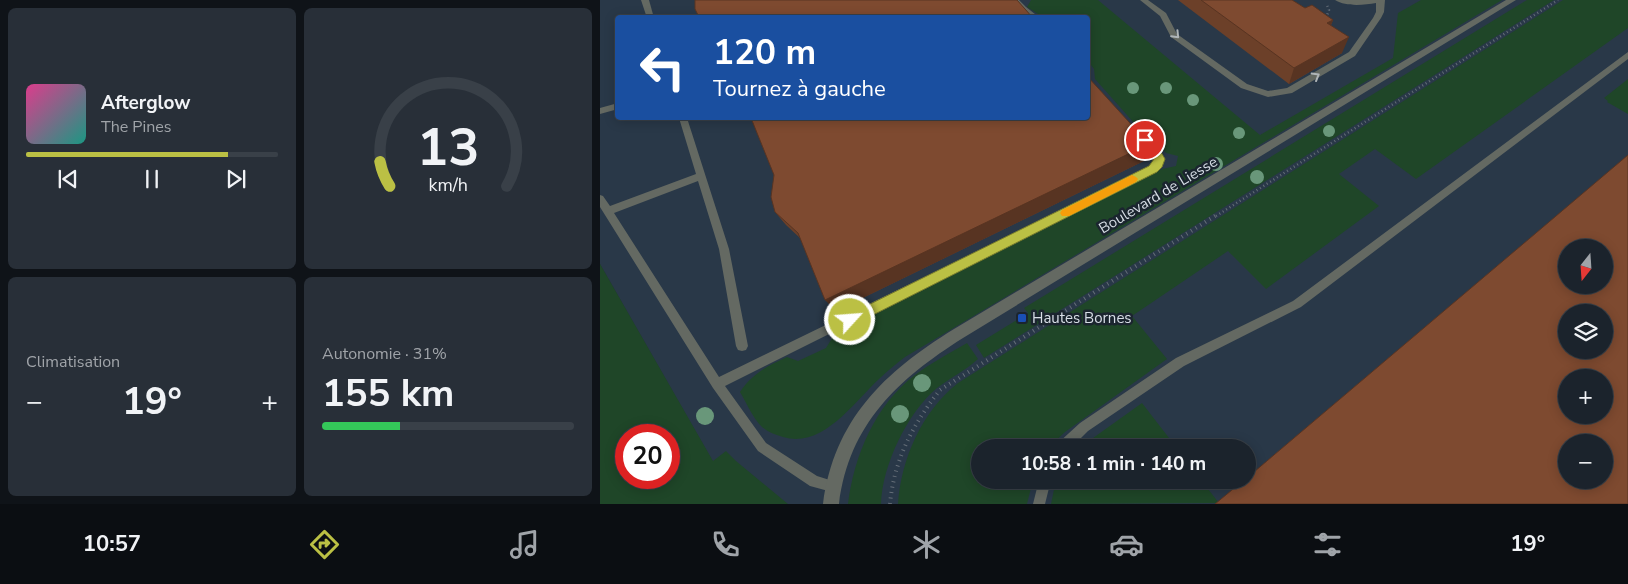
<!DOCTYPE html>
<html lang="fr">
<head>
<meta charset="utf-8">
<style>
	:root { --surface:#1b232c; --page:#282f38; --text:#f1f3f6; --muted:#a0a4a9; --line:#394048; --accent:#bbc044 }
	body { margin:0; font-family:"Nunito Sans",sans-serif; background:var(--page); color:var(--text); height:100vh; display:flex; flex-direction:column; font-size:19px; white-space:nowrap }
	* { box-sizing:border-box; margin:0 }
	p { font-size:16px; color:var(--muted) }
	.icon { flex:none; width:28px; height:28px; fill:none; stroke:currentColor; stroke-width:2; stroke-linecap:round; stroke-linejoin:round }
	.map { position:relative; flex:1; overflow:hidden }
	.sheet { display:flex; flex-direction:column; gap:8px; padding:8px; background:#0f1318; width:600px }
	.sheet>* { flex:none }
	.guide { position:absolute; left:15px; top:15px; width:475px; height:105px; border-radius:5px; box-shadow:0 2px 12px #0003,0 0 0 1px var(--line); background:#1a4fa0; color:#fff; overflow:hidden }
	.needle { width:32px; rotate:197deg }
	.fabs { position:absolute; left:958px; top:239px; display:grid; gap:10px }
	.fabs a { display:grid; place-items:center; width:55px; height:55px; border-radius:50%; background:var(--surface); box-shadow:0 2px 12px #0003,0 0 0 1px var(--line); font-size:25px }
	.speed { position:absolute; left:15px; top:424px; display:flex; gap:10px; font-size:25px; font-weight:700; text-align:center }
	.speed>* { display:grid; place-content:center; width:65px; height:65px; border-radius:50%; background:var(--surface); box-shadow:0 2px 12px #0003,0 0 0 1px var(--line); line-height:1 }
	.speed .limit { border:8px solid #d22; background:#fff; color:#111 }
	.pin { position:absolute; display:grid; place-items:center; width:42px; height:42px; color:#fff; margin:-21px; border:2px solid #fff; border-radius:50%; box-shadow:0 1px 5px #0007 }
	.me { position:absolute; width:55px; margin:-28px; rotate:64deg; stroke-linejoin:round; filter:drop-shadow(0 0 4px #0008) }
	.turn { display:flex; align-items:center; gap:18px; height:105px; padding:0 15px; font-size:22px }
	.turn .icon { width:65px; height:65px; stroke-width:2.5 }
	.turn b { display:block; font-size:35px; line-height:42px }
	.big { font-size:38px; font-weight:700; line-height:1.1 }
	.sheet .card { flex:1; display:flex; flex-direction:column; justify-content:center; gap:8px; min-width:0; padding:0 18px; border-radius:8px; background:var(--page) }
	.sheet .dial { align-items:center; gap:0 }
	.dial svg { height:130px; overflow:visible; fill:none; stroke:var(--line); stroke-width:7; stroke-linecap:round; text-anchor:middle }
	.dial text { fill:var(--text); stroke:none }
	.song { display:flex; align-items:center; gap:15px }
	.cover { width:60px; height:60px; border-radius:8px; background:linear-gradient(135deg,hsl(330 70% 55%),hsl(170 70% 35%)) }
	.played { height:5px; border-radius:2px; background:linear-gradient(90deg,var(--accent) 80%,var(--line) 80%) }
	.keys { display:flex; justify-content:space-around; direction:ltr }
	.heat { display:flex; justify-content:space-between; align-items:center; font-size:28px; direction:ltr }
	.charge { height:8px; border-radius:4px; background:linear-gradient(90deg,#34c759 31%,var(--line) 0) }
	.sheet .tiles { flex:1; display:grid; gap:8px; grid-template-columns:repeat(2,1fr) }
	.trip { position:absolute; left:371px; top:439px; width:285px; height:50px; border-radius:25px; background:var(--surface); box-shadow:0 2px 12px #0003,0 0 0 1px var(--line); font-weight:700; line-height:50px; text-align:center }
	.dock { display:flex; height:80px; justify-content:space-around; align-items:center; background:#0b0e12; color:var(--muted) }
	.dock .icon { width:35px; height:35px }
	.dock .selected { color:var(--accent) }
	.dock b { font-size:22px; color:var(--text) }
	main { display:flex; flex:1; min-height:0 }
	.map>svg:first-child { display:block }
	.built { fill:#293848; fill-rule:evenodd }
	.green { fill:#1f4628; fill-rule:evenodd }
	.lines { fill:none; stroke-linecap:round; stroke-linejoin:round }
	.path-far1 { stroke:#646d77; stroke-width:2.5; stroke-dasharray:1 3; stroke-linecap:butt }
	.path { stroke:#646d77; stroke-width:4; stroke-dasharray:1 4.5; stroke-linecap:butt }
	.lane { fill:#646962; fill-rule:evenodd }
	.street { fill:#646962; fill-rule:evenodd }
	.tree { fill:#69977a }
	.wall { fill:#6c4029 }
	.shaded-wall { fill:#583422 }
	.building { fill:#7e4a30; stroke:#583422; fill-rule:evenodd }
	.oneway { stroke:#afb5b8 }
	.route { fill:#bbc044; stroke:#7a7d2c }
	.slow { fill:#f59e0b }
	.transit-dot { fill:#1a4fb4; stroke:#1b252f; stroke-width:2 }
	.labels { text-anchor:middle; stroke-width:5; stroke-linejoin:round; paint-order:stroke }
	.street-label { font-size:15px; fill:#d7dee6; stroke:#1b252f }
	.poi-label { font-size:15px; fill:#d7dee6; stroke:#1b252f; text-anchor:start }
</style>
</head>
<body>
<main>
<section class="sheet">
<div class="tiles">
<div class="card">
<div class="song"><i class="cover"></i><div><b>Afterglow</b><p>The Pines</p></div></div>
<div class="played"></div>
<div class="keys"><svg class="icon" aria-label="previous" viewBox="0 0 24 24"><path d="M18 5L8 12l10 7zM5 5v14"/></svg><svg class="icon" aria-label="pause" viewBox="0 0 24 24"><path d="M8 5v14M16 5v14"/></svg><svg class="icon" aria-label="next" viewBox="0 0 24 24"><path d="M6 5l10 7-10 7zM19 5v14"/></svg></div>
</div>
<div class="card dial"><svg viewBox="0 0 100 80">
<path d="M14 69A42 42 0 1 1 86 69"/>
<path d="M14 69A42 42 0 0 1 8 54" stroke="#bbc044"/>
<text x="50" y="56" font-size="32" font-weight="700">13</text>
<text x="50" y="72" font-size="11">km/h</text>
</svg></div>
<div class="card"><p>Climatisation</p>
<div class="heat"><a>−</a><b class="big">19°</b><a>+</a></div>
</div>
<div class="card"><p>Autonomie · 31%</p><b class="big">155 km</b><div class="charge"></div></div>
</div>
</section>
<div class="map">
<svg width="1028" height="504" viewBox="0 0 1028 504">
	<rect width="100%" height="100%" fill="#242f3a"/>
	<path class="built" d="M0,0h1028v504h-891l-137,-240zM18,18h470v100h-470zM966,248h38v37h-38zM966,312h38v38h-38zM966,378h38v37h-38zM966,442h38v38h-38zM380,448h268v32h-268z"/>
	<g class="green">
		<path d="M431,0h67l162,135 133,-77 5,-45 23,-13h81l-597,357c-9,7 -18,14 -26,22 -25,23 -56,70 -96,58 -7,-2 -15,-5 -21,-10 -9,-9 -15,-23 -22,-35 12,-18 27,-26 47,-35l11,4 28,-13 8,-13 328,-166 14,-3 2,-10 -12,-3 -19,-21h-5l-47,-53 -1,-10 -6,-8v-43l-45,-1 -16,-10z"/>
		<path d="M927,0h27l-570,358 -8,-13 52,-32 -4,-5z"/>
		<path d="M963,0h65v28l-212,151 -41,-30 -36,25 40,32 -113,83 -38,-38 -96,65 35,43 -102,73 -16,15 -69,1v32h53l-6,24h-129c3,-45 24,-93 60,-121z"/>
		<path d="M1028,79v35l-21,-12 1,-1 -4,-3z"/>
		<path d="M0,264l113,197 13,-10 10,10 52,43h-188zM26,435h43v43h-43z"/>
		<path d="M367,343l11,16c-13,12 -28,19 -41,29 -30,25 -55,78 -56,116h-33c6,-48 27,-99 67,-129 16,-12 35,-22 52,-32z"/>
		<path d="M542,403l34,44h-96l6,-4z"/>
		<path d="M456,480h145l18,23 -168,1z"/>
	</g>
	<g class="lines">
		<g class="path-far1">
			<path d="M726,18l3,-8 -2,-5"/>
			<path d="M616,216l342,-216"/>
		</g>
		<path class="path" d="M290,504c4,-44 23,-80 50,-114l278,-176"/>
		<g class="lane">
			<path d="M41,0h8l5,18h-7z"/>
			<path d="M411,0h8l7,7 14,11c-14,0 -20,-7 -29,-18z"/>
			<path d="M540,0h8l18,13 11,21 70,50 21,7 19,-3 62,-36 24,-34 3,-6v-9c-12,2 -30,4 -41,-3h50l-1,12 -3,6 -26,38 -63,37 -24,4 -27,-9 -70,-51 -11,-21z"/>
			<path d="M1028,52v7l-327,248 -117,59 -96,65 -17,17h-16l2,-4 23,-21 96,-65 117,-57z"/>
			<path d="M18,103v6l-18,5v-6z"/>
			<path d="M79,118h8l42,131 19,97 -2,4 -4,1 -4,-1 -2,-4 -17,-97 -21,-68 -84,32 105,164 431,-210c10,-12 -6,-23 -14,-31l-1,-2 1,-2h6c12,12 28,23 14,39l-431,215 41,57 51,33 19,6 2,4 -2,4 -4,2 -22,-6 -52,-35 -45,-63 -113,-181v-12l3,1 7,10 86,-32z"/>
			<path d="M439,480h12l-6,24h-12z"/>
		</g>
		<path class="street" d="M906,0h10l-553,338c-65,41 -114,86 -124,166h-16c11,-84 61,-132 131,-175z"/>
	</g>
	<g class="tree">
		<circle cx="533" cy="88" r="6"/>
		<circle cx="566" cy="88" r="6"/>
		<circle cx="593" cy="100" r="6"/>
		<circle cx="729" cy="131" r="6"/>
		<circle cx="639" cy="133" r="6"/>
		<circle cx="616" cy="164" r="7"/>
		<circle cx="657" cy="177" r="7"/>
		<circle cx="322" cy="383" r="9"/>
		<circle cx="300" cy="414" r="9"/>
		<circle cx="105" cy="416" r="9"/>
	</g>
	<g class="wall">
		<path d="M578,0h114l13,8 28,12 -2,5 11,28 -53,31z"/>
		<path d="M548,159l-312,152 -36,-73 -14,-13 -11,-13z"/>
	</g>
	<g class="shaded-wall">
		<path d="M733,20l-6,15v-12z"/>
		<path d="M749,37l-7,16 -53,31 5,-16z"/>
		<path d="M549,144l-1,15 -312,152 -11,-11z"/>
	</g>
	<g class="building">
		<path d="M95,0h322l16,18h-331l-4,-3 -3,-6z"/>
		<path d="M601,0h91l13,8 7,-3 21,15 -6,3 22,14 -55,31z"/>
		<path d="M488,77l61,67 -324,156 -27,-67 -23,-21 -4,-15 3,-22 -23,-57h337z"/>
		<path d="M1028,155v349h-413l29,-24h4v-3zM966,248h38v37h-38zM966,312h38v38h-38zM966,378h38v37h-38zM966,442h38v38h-38z"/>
	</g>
	<defs><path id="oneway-chevron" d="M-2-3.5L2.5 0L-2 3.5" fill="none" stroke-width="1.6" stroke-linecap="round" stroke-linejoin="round" transform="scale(1.25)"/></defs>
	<g class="oneway">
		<use href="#oneway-chevron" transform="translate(576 35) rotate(46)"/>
		<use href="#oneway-chevron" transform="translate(716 76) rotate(-30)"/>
	</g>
	<path class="route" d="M545,137c9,3 15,13 20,22l-3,8 -5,5 -302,152 -5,1 -4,-1 -2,-4 2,-4 303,-150 5,-7 -14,-19z"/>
	<path class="slow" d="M532,175l4,2 2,2 -2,3 -67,34h-7l-2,-3 2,-3z"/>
	<rect class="transit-dot" x="417" y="313" width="10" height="10" rx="2.5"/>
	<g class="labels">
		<g class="street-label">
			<text transform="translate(558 195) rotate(-31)" y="5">Boulevard de Liesse</text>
		</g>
		<g class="poi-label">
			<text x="432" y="323">Hautes Bornes</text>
		</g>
	</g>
</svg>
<div class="fabs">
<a><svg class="needle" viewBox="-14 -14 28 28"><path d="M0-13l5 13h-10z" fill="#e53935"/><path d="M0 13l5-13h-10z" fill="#a0a4a9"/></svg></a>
<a><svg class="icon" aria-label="layers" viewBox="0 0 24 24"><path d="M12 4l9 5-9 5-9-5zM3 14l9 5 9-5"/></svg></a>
<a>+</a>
<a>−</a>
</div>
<div class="speed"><div class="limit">20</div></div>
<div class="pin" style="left:545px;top:140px;background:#d93025"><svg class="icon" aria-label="arrive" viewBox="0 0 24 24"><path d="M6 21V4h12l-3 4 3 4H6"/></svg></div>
<svg class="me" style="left:250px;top:320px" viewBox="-20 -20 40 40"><circle r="17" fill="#bbc044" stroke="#fff" stroke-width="3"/><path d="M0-11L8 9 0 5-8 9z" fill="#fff"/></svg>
<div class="trip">10:58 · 1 min · 140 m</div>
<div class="guide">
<div class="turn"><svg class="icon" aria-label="left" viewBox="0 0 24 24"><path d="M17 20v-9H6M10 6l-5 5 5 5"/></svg><div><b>120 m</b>Tournez à gauche</div></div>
</div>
</div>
</main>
<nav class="dock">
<b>10:57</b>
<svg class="icon selected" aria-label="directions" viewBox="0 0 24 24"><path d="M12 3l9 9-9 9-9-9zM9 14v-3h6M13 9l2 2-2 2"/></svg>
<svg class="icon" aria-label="music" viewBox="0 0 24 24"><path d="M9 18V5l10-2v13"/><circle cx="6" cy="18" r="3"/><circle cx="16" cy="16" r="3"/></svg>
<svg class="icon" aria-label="phone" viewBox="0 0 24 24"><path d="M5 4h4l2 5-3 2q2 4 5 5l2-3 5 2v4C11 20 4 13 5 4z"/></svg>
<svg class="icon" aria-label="climate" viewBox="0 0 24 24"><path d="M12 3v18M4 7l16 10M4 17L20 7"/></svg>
<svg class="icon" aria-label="car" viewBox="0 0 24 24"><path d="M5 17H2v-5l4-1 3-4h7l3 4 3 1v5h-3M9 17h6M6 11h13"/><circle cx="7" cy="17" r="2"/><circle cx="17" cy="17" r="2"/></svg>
<svg class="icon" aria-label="filters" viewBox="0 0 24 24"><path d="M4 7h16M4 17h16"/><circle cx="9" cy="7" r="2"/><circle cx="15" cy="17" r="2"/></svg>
<b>19°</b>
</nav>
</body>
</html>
